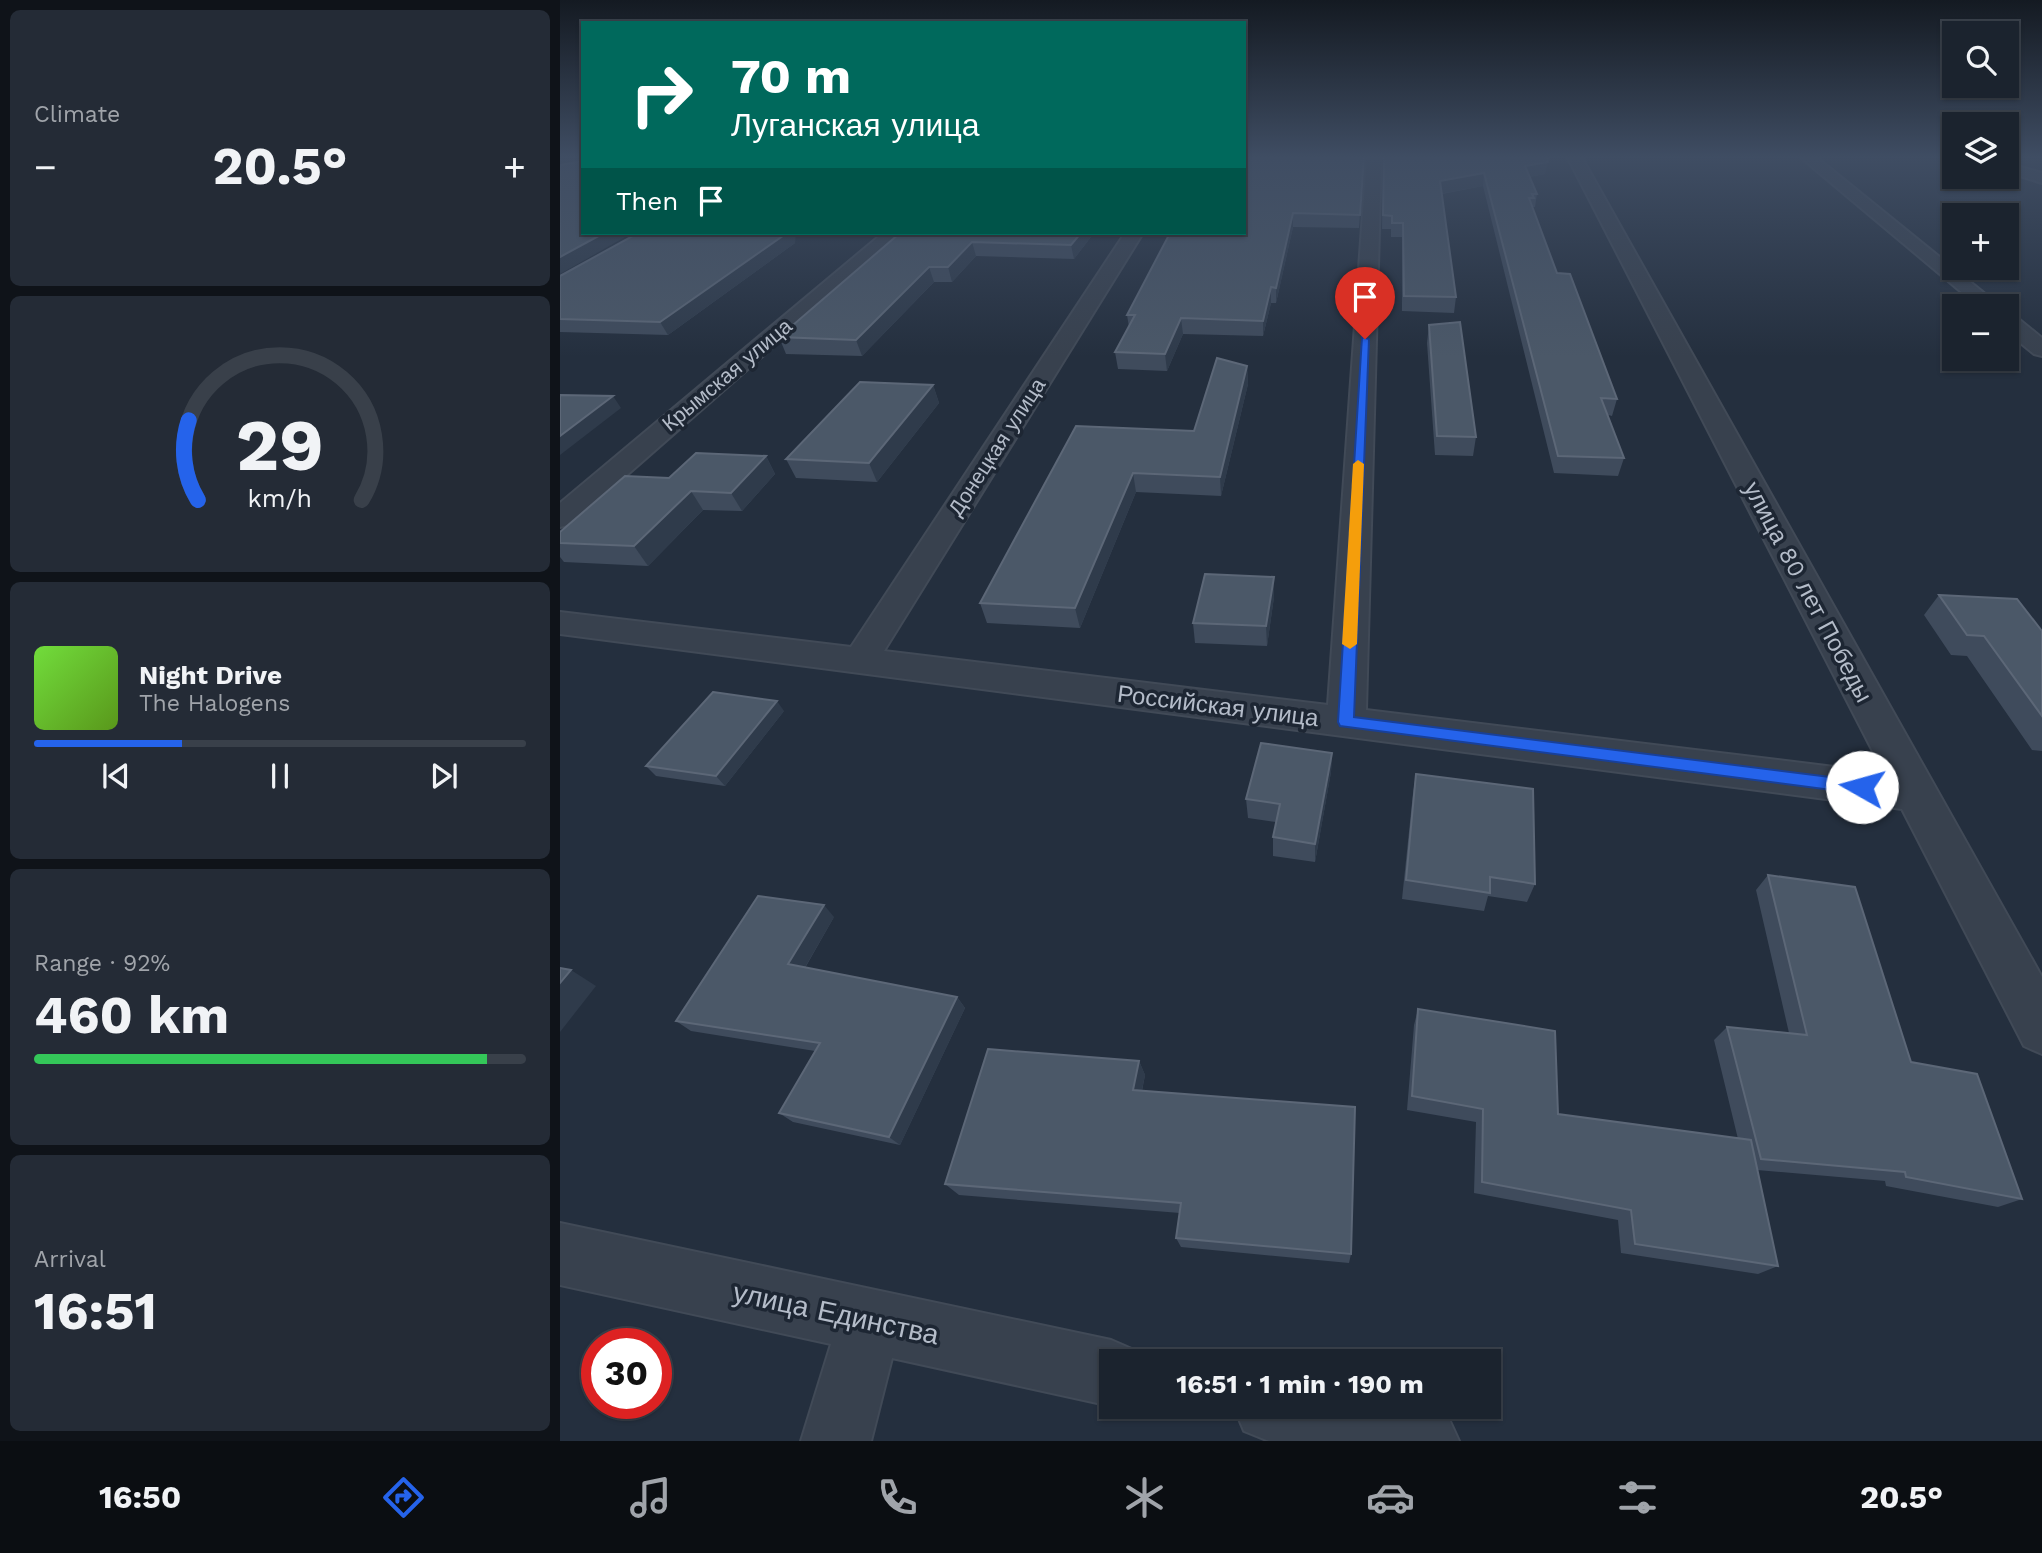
<!DOCTYPE html>
<html lang="en">
<head>
<meta charset="utf-8">
<style>
	:root { --surface:#1b232e; --page:#242b36; --text:#f1f3f6; --muted:#a0a4aa; --line:#39404a; --accent:#2563eb }
	body { margin:0; font-family:"Work Sans",sans-serif; background:var(--page); color:var(--text); height:100vh; display:flex; flex-direction:column; font-size:26px; white-space:nowrap }
	* { box-sizing:border-box; margin:0 }
	p { font-size:23px; color:var(--muted) }
	.icon { flex:none; width:38px; height:38px; fill:none; stroke:currentColor; stroke-width:2; stroke-linecap:round; stroke-linejoin:round }
	.map { position:relative; flex:1; overflow:hidden }
	.panel { display:flex; flex-direction:column; gap:10px; padding:10px; background:#0f1319; width:560px }
	.panel>* { flex:none }
	.top-card { position:absolute; left:21px; top:21px; width:665px; height:214px; border-radius:0px; box-shadow:0 2px 5px #0004,0 0 0 2px var(--line); background:#00695c; color:#fff; overflow:hidden }
	.buttons { position:absolute; left:1382px; top:21px; display:grid; gap:14px }
	.buttons a { display:grid; place-items:center; width:77px; height:77px; border-radius:0px; background:var(--surface); box-shadow:0 2px 5px #0004,0 0 0 2px var(--line); font-size:35px }
	.speed { position:absolute; left:21px; top:1328px; display:flex; gap:14px; font-size:35px; font-weight:700; text-align:center }
	.speed>* { display:grid; place-content:center; width:91px; height:91px; border-radius:50%; background:var(--surface); box-shadow:0 2px 5px #0004,0 0 0 2px var(--line); line-height:1 }
	.speed .limit { border:10px solid #d22; background:#fff; color:#111 }
	.pin { position:absolute; display:grid; place-items:center; width:60px; height:60px; color:#fff; margin:-72px -30px; border-radius:50% 50% 50% 0; rotate:-45deg; box-shadow:0 0 7px #0007 }
	.pin .icon { rotate:45deg }
	.me { position:absolute; width:77px; margin:-38px; rotate:277deg; stroke-linejoin:round; filter:drop-shadow(0 0 5px #0008) }
	.turn { display:flex; align-items:center; gap:24px; height:147px; padding:0 35px; font-size:32px }
	.turn .icon { width:91px; height:91px; stroke-width:2.5 }
	.turn b { display:block; font-size:49px; line-height:60px }
	.then { display:flex; align-items:center; height:66px; padding:0 35px; background:#0003; gap:14px; font-size:26px }
	.big { font-size:52px; font-weight:700; line-height:1.1 }
	.panel .card { flex:1; display:flex; flex-direction:column; justify-content:center; gap:10px; min-width:0; padding:0 24px; border-radius:10px; background:var(--page) }
	.panel .dial { align-items:center; gap:0 }
	.dial svg { height:182px; overflow:visible; fill:none; stroke:var(--line); stroke-width:7; stroke-linecap:round; text-anchor:middle }
	.dial text { fill:var(--text); stroke:none }
	.song { display:flex; align-items:center; gap:21px }
	.cover { width:84px; height:84px; border-radius:10px; background:linear-gradient(135deg,hsl(100 70% 55%),hsl(90 70% 35%)) }
	.played { height:7px; border-radius:4px; background:linear-gradient(90deg,var(--accent) 30%,var(--line) 30%) }
	.keys { display:flex; justify-content:space-around; direction:ltr }
	.heat { display:flex; justify-content:space-between; align-items:center; font-size:38px; direction:ltr }
	.charge { height:10px; border-radius:5px; background:linear-gradient(90deg,#34c759 92%,var(--line) 0) }
	.trip { position:absolute; left:539px; top:1349px; width:402px; height:70px; border-radius:0px; background:var(--surface); box-shadow:0 2px 5px #0004,0 0 0 2px var(--line); font-weight:700; line-height:70px; text-align:center }
	.menu { display:flex; height:112px; justify-content:space-around; align-items:center; background:#0b0e12; color:var(--muted) }
	.menu .icon { width:49px; height:49px }
	.menu .current { color:var(--accent) }
	.menu b { font-size:32px; color:var(--text) }
	main { display:flex; flex:1; min-height:0 }
	.map>svg:first-child { display:block }
	.lines { fill:none; stroke-linecap:round; stroke-linejoin:round }
	.minor-casing { stroke:#414a57; stroke-width:4 }
	.minor { fill:#38414e; fill-rule:evenodd }
	.wall { fill:#3f4b5c }
	.shaded-wall { fill:#2f3b4b }
	.building { fill:#4b5868; stroke:#5c6777; stroke-width:2 }
	.route { fill:#2563eb; stroke:#184099; stroke-width:2 }
	.slow { fill:#f59e0b }
	.labels { text-anchor:middle; stroke-width:7; stroke-linejoin:round; paint-order:stroke }
	.far-street-label { font-size:21px; fill:#b4bcc9; stroke:#1d2633 }
	.street-label { font-size:24px; fill:#b4bcc9; stroke:#1d2633 }
	.near-street-label { font-size:28px; fill:#b4bcc9; stroke:#1d2633 }
</style>
</head>
<body>
<main>
<section class="panel">
<div class="card"><p>Climate</p>
<div class="heat"><a>−</a><b class="big">20.5°</b><a>+</a></div>
</div>
<div class="card dial"><svg viewBox="0 0 100 80">
<path d="M14 69A42 42 0 1 1 86 69"/>
<path d="M14 69A42 42 0 0 1 10 34" stroke="#2563eb"/>
<text x="50" y="56" font-size="32" font-weight="700">29</text>
<text x="50" y="72" font-size="11">km/h</text>
</svg></div>
<div class="card">
<div class="song"><i class="cover"></i><div><b>Night Drive</b><p>The Halogens</p></div></div>
<div class="played"></div>
<div class="keys"><svg class="icon" aria-label="previous" viewBox="0 0 24 24"><path d="M18 5L8 12l10 7zM5 5v14"/></svg><svg class="icon" aria-label="pause" viewBox="0 0 24 24"><path d="M8 5v14M16 5v14"/></svg><svg class="icon" aria-label="next" viewBox="0 0 24 24"><path d="M6 5l10 7-10 7zM19 5v14"/></svg></div>
</div>
<div class="card"><p>Range · 92%</p><b class="big">460 km</b><div class="charge"></div></div>
<div class="card"><p>Arrival</p><b class="big">16:51</b></div>
</section>
<div class="map">
<svg width="1482" height="1441" viewBox="0 0 1482 1441">
	<rect width="100%" height="100%" fill="#242f3e"/>
	<g class="lines">
		<g class="minor-casing">
			<g id="minor">
				<path d="M807,156h14l-15,554 518,63 -317,-617h14l461,821v77l-18,-8 -122,-237 -1342,-175v-22l291,35 274,-414h18l-259,418 444,54z"/>
				<path d="M1239,156h16l185,150h-22z"/>
				<path d="M1447,163l35,10v10l-35,-11z"/>
				<path d="M323,233h20l-332,291 -11,3v-24z"/>
				<path d="M1447,315l8,1 27,22v18l-8,-2 -27,-22z"/>
				<path d="M0,1223l551,117 23,10 5,12h-28v44l-219,-48 -21,83h-70l30,-97 -271,-59z"/>
				<path d="M674,1407h191l23,10 11,24h-190l-25,-10z"/>
			</g>
		</g>
		<use href="#minor" class="minor"/>
	</g>
	<g class="wall">
		<path d="M804,156l-5,72 -66,-1 -17,76h-5l-8,33 -80,-2 -16,37 -49,-2 -3,-17 14,-25 -2,-12z"/>
		<path d="M823,156h164l-2,18 -15,3 7,17 -2,13h-3l25,66 60,126 -5,17 -4,-1 16,43 -6,18 -64,-3 -71,-287 -41,8 14,103 -2,16 -52,-2v-74h-11v-8h-9z"/>
		<path d="M340,233h194l-20,26 -98,-3 -24,26h-18l-72,74 -76,-2 -7,-17z"/>
		<path d="M235,243l-127,92 -108,-3v-56z"/>
		<path d="M869,325l47,112 -3,19 -38,-1 -8,-112z"/>
		<path d="M687,366l1,18 -27,112 -85,-4 -56,136 -93,-5 -7,-20 96,-177 118,5z"/>
		<path d="M373,385l6,18 -62,79 -81,-4 -10,-19z"/>
		<path d="M206,456l9,18 -33,37 -39,-1 -55,56 -84,-4 -4,-5v-25l109,-54z"/>
		<path d="M1379,595l103,36v120l-10,-1 -65,-94 -16,-1 -27,-40z"/>
		<path d="M714,597l-7,49 -72,-3 -2,-20z"/>
		<path d="M224,711l-59,75 -69,-10 -10,-10z"/>
		<path d="M772,753l-1,19 -16,90 -42,-6v-19l3,-15 -28,-4 -2,-19z"/>
		<path d="M856,774l119,110 -8,18 -39,-6 -4,15 -82,-12 11,-106z"/>
		<path d="M1208,875l143,187 111,137 -24,8 -112,-21 -1,-5 -128,-11 21,96 -20,8 -137,-21 -3,-33 -144,-27 2,-71 -69,-12 7,-85 4,-16 140,105 180,25 -24,-99 13,-13 62,6 -33,-143z"/>
		<path d="M274,917l-29,51 152,29 8,11 -65,137 -107,-23 -14,-9 36,-62 -124,-20 -15,-10z"/>
		<path d="M579,1061l6,14 -3,16 209,163 -2,9 -168,-16 -5,-9 4,-25 -221,-18 -14,-11z"/>
	</g>
	<g class="shaded-wall">
		<path d="M988,162l-3,12 -22,4 2,-12z"/>
		<path d="M924,173l-1,13 -44,8 1,-13z"/>
		<path d="M733,213v14l-17,76v-15z"/>
		<path d="M44,233h28l-72,41v-17z"/>
		<path d="M227,233h9l-1,10 -127,92 -8,-13z"/>
		<path d="M521,233h13l-20,26 -3,-14z"/>
		<path d="M412,242l4,14 -24,26 -4,-15z"/>
		<path d="M369,267l5,15 -72,74 -6,-16z"/>
		<path d="M711,287v16l-8,33v-15z"/>
		<path d="M621,318l2,16 -16,37 -2,-17z"/>
		<path d="M687,366l1,18 -27,112 -1,-19z"/>
		<path d="M373,385l6,18 -62,79 -8,-19z"/>
		<path d="M53,396l8,12 -61,47v-19z"/>
		<path d="M206,456l9,18 -33,37 -11,-18z"/>
		<path d="M573,473l3,19 -56,136 -5,-20z"/>
		<path d="M131,491l12,19 -55,56 -14,-20z"/>
		<path d="M714,577v20l-7,49 -1,-20z"/>
		<path d="M217,701l7,10 -59,75 -9,-10z"/>
		<path d="M772,753l-1,19 -16,90v-18z"/>
		<path d="M264,905l10,12 -34,59 -12,-12z"/>
		<path d="M11,970l25,16 -36,46v-49z"/>
		<path d="M397,997l8,11 -65,137 -11,-8z"/>
		<path d="M579,1061l6,14 -6,29 -6,-14z"/>
	</g>
	<g class="building">
		<path d="M684,156h120l-4,59 -67,-2 -17,75 -5,-1 -8,34 -82,-3 -16,36 -50,-2 20,-37h-8l43,-82h74z"/>
		<path d="M824,156h163l1,6 -23,4 12,28h-5l2,4h-5l28,75 13,1 47,125 -16,-1 23,60 -66,-2 -74,-283 -44,8 16,116 -52,-1 -1,-73h-11v-7l-9,-1z"/>
		<path d="M23,161v72h21l-44,24v-92z"/>
		<path d="M78,233h149l-127,89 -100,-3v-43z"/>
		<path d="M340,233h181l-10,12 -99,-3 -24,25h-19l-73,73 -77,-3z"/>
		<path d="M900,322l16,115 -39,-1 -8,-111z"/>
		<path d="M657,358l30,8 -27,111 -87,-4 -58,135 -95,-5 96,-177 118,5z"/>
		<path d="M300,382l73,3 -64,78 -83,-4z"/>
		<path d="M0,395l53,1 -53,40z"/>
		<path d="M136,453l70,3 -35,37 -40,-2 -57,55 -74,-3v-11l65,-56 44,2z"/>
		<path d="M645,574l69,3 -8,49 -73,-3z"/>
		<path d="M1379,595l78,4 25,32v85l-58,-80 -17,-1z"/>
		<path d="M153,692l64,9 -61,75 -70,-10z"/>
		<path d="M701,743l71,10 -17,91 -42,-7 7,-33 -34,-5z"/>
		<path d="M856,774l117,15 2,95 -45,-7v16l-84,-13z"/>
		<path d="M1208,875l87,12 56,175 66,12 45,125 -116,-22 -1,-5 -144,-13 -34,-132 80,8z"/>
		<path d="M198,896l66,9 -36,59 169,33 -68,140 -110,-24 41,-70 -144,-22z"/>
		<path d="M0,968l11,2 -11,13z"/>
		<path d="M858,1009l137,22 3,83 193,26 27,126 -143,-22 -4,-34 -149,-28 1,-73 -71,-13z"/>
		<path d="M428,1049l151,12 -6,29 222,17 -4,147 -175,-16 5,-35 -236,-19z"/>
	</g>
	<linearGradient id="sky" x2="0" y2="1"><stop stop-color="#141a22"/><stop offset="0.44" stop-color="#3f4d63"/><stop offset="1" stop-color="#3f4d63" stop-opacity="0"/></linearGradient>
	<rect width="1482" height="357" fill="url(#sky)"/>
	<path class="route" d="M802,337l7,2 -15,378 508,64 6,2 3,4 -3,5 -6,2 -522,-68 -2,-4z"/>
	<path class="slow" d="M798,460l6,4 -7,180 -7,5 -8,-5 11,-180z"/>
	<g class="labels">
		<g class="far-street-label">
			<text transform="translate(167 375) rotate(-40)" y="7">Крымская улица</text>
			<text transform="translate(437 447) rotate(-57)" y="7">Донецкая улица</text>
		</g>
		<g class="street-label">
			<text transform="translate(1248 592) rotate(62)" y="8">улица 80 лет Победы</text>
			<text transform="translate(658 706) rotate(7)" y="8">Российская улица</text>
		</g>
		<g class="near-street-label">
			<text transform="translate(276 1313) rotate(12)" y="10">улица Единства</text>
		</g>
	</g>
</svg>
<div class="buttons">
<a><svg class="icon" aria-label="search" viewBox="0 0 24 24"><circle cx="10" cy="10" r="6"/><path d="M15 15l6 6"/></svg></a>
<a><svg class="icon" aria-label="layers" viewBox="0 0 24 24"><path d="M12 4l9 5-9 5-9-5zM3 14l9 5 9-5"/></svg></a>
<a>+</a>
<a>−</a>
</div>
<div class="speed"><div class="limit">30</div></div>
<div class="pin" style="left:805px;top:339px;background:#d93025"><svg class="icon" aria-label="arrive" viewBox="0 0 24 24"><path d="M6 21V4h12l-3 4 3 4H6"/></svg></div>
<svg class="me" style="left:1302px;top:787px" viewBox="-20 -20 40 40"><circle r="19" fill="#fff"/><path d="M0-13L10 11 0 6-10 11z" fill="#2563eb"/></svg>
<div class="trip">16:51 · 1 min · 190 m</div>
<div class="top-card">
<div class="turn"><svg class="icon" aria-label="right" viewBox="0 0 24 24"><path d="M7 20v-9h11M14 6l5 5-5 5"/></svg><div><b>70 m</b>Луганская улица</div></div>
<div class="then">Then<svg class="icon" aria-label="arrive" viewBox="0 0 24 24"><path d="M6 21V4h12l-3 4 3 4H6"/></svg></div>
</div>
</div>
</main>
<nav class="menu">
<b>16:50</b>
<svg class="icon current" aria-label="directions" viewBox="0 0 24 24"><path d="M12 3l9 9-9 9-9-9zM9 14v-3h6M13 9l2 2-2 2"/></svg>
<svg class="icon" aria-label="music" viewBox="0 0 24 24"><path d="M9 18V5l10-2v13"/><circle cx="6" cy="18" r="3"/><circle cx="16" cy="16" r="3"/></svg>
<svg class="icon" aria-label="phone" viewBox="0 0 24 24"><path d="M5 4h4l2 5-3 2q2 4 5 5l2-3 5 2v4C11 20 4 13 5 4z"/></svg>
<svg class="icon" aria-label="climate" viewBox="0 0 24 24"><path d="M12 3v18M4 7l16 10M4 17L20 7"/></svg>
<svg class="icon" aria-label="car" viewBox="0 0 24 24"><path d="M5 17H2v-5l4-1 3-4h7l3 4 3 1v5h-3M9 17h6M6 11h13"/><circle cx="7" cy="17" r="2"/><circle cx="17" cy="17" r="2"/></svg>
<svg class="icon" aria-label="filters" viewBox="0 0 24 24"><path d="M4 7h16M4 17h16"/><circle cx="9" cy="7" r="2"/><circle cx="15" cy="17" r="2"/></svg>
<b>20.5°</b>
</nav>
</body>
</html>
